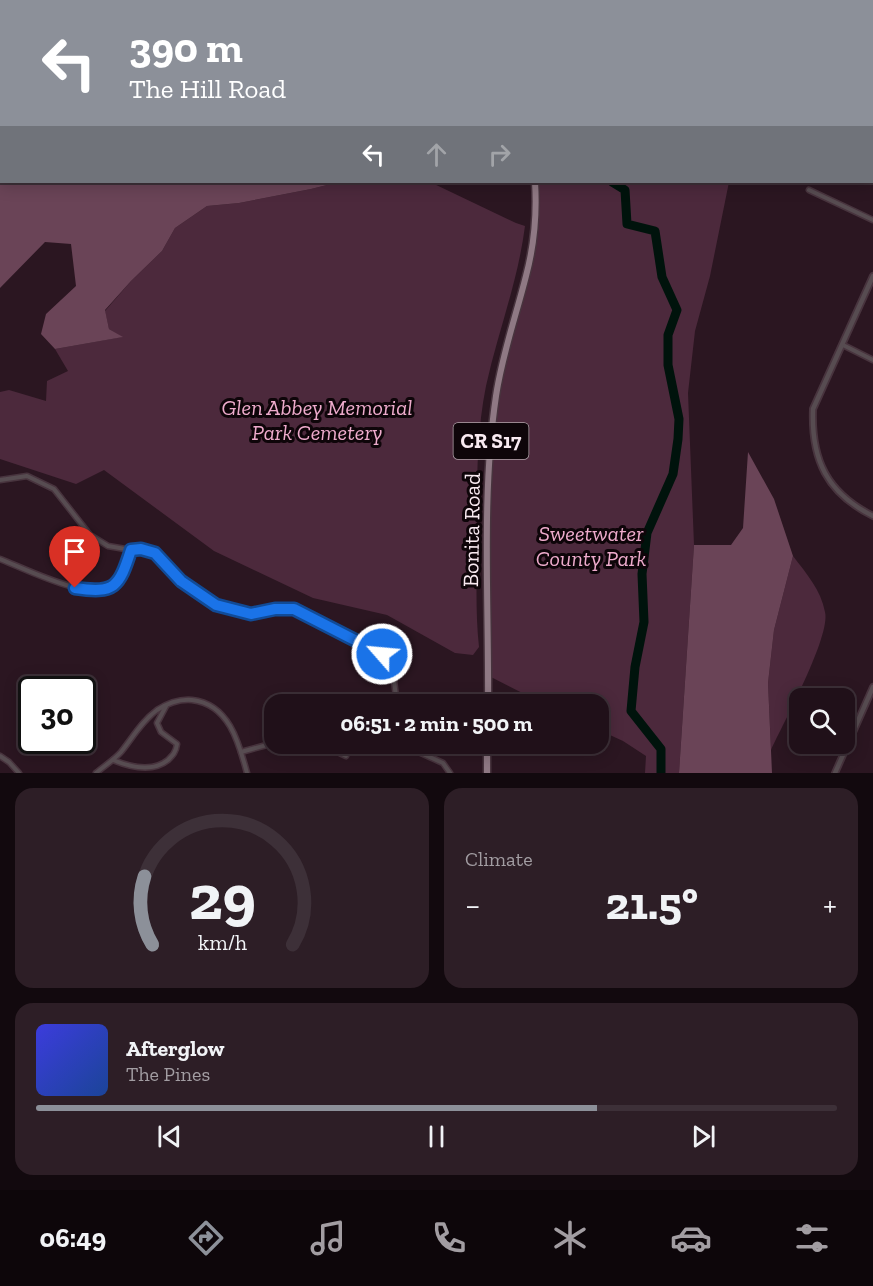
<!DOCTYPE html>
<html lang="en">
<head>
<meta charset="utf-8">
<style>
	:root { --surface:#201019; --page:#2d1e26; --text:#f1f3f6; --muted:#a29da2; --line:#3d3038; --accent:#8c9099 }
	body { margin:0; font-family:"Zilla Slab",serif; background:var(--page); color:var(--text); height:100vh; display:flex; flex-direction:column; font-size:22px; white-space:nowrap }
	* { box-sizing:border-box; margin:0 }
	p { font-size:20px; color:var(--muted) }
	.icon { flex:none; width:33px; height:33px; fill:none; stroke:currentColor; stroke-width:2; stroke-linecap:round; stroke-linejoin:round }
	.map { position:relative; height:773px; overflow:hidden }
	.sheet { display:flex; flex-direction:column; gap:15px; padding:15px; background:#12090e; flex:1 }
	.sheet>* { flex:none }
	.banner { position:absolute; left:0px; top:0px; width:873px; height:183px; box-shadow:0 3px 15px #0003,0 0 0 2px var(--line); background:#8c9099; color:#fff; overflow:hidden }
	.buttons { position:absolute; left:789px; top:688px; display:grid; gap:12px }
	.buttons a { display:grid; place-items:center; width:66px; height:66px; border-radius:12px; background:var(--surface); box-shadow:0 3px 15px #0003,0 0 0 2px var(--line); font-size:30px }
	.speed { position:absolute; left:18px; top:676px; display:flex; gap:12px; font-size:30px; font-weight:700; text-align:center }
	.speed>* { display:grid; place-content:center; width:78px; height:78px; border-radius:50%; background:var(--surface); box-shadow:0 3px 15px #0003,0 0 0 2px var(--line); line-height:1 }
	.speed .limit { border:3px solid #111; border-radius:9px; background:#fff; color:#111 }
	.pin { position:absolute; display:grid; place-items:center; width:51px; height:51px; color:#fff; margin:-62px -26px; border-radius:50% 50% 50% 0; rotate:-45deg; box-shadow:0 0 6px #0007 }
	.pin .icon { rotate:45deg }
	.me { position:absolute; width:66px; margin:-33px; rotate:297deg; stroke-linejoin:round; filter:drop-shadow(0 0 4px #0008) }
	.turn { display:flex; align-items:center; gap:21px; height:126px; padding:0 30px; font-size:27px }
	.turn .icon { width:78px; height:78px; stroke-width:2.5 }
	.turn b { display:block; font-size:42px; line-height:51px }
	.lanes { display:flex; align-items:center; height:57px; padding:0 30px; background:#0003; justify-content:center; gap:30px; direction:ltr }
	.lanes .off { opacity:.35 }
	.big { font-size:45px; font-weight:800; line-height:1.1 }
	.sheet .tile { flex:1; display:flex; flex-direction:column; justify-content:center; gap:9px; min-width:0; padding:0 21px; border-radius:18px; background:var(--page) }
	.sheet .dial { align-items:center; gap:0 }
	.dial svg { height:156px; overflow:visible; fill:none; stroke:var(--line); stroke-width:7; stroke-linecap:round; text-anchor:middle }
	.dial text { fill:var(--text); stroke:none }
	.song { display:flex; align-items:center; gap:18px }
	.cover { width:72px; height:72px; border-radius:9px; background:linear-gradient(135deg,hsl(240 70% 55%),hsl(220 70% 35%)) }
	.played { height:6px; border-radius:3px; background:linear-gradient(90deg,var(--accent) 70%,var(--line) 70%) }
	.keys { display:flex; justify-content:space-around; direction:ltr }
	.heat { display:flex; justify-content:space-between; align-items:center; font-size:33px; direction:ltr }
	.sheet .tiles { flex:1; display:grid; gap:15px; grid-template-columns:1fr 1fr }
	.tile:last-child { grid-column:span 2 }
	.trip { position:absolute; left:264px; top:694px; width:345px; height:60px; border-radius:18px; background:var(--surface); box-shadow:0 3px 15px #0003,0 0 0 2px var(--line); font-weight:800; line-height:60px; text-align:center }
	.tabs { display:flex; height:96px; justify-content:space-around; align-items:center; background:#0d060a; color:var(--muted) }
	.tabs .icon { width:42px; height:42px }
	.tabs .on { color:var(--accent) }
	.tabs b { font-size:27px; color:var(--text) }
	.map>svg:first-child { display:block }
	.green { fill:#4c293c }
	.forest { fill:#6a4457 }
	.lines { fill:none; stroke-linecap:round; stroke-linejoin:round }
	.river { stroke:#00130c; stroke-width:9 }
	.minor-casing { stroke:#48343e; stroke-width:7 }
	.tertiary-casing { stroke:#48343e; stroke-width:8 }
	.primary-casing { stroke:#48343e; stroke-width:9 }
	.minor { stroke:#574c51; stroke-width:4 }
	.tertiary { stroke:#574c51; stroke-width:4.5 }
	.primary { stroke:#8f7984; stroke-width:6 }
	.route-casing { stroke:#114b97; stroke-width:15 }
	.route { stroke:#1a73e8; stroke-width:10 }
	.labels { text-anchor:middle; stroke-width:6; stroke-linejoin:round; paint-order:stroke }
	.shield { fill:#0e0509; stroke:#b2a5ab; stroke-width:1.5 }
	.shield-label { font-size:21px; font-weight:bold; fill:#f9eaf1 }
	.park-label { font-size:22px; font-style:italic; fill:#eeabcc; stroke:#0e0509 }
	.street-label { font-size:22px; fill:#f9eaf1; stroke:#0e0509 }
</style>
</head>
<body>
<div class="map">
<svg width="873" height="773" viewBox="0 0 873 773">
	<rect width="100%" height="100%" fill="#2b1621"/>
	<g class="green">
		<path d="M339,182h91l86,41 9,3c-7,55 -27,106 -39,160 -10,49 -9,101 -9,151 0,36 -2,74 2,110l-6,8 -18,-2 -68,-38 -74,-17 -99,-47 -110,-81 -28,14 -76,-25v-67l9,-2 37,11 1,-20 21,-10 -13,-22 67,-12 -13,-8 -4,-18 26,-30 31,-30 13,-23 32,-22 32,-3 72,-14z"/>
		<path d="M536,182h193l-19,94 -15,55 -7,62 6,152 -15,228h-34l1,-17 -23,-15 -24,-11 -1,-25h-52l-59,-30 1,-170 7,-103 36,-145z"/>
		<path d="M793,556c13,17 28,34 32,56 6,24 -42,112 -54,138l-3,-67 6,-53z"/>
	</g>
	<g class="forest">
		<path d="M0,9h1l1,173h337l-28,7 -72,14 -32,3 -32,22 -13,23 -31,30 -26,29 4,19 14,8 -68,12 -14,-15 5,-20 30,-28 -5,-42 -26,-2 -45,46z"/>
		<path d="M748,452l26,47 19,57 -19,74 -6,53 4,90h-93l15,-228h37l12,-17z"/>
	</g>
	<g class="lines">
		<g class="river">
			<path d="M626,2l1,-2"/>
			<path d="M612,182l13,8 2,34 28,7 7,46 15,33 -9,25v30l11,54 -1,20 -5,35 -26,59 -5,41 2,48 -9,45 -4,44 30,38v24"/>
		</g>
		<g class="minor-casing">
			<g id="minor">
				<path d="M193,0v2"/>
				<path d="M866,0v2"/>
				<path d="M217,2l1,-2"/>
				<path d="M872,58l1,3"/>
				<path d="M809,190l64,30"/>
				<path d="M843,345l30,15"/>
				<path d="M0,480l27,-4 27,13 36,46 18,11 23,4 10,-1 14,4 26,28 35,24 35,9 24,-5h19l88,45 10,10 5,41"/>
				<path d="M0,559c24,9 95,46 116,25 9,-8 11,-23 15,-34"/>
				<path d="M321,744l25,12"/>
				<path d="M401,744l42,19 7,10"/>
				<path d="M241,752l33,-9"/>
				<path d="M0,756l9,6 10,11"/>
				<path d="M113,760c17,7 39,13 55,0 5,-5 8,-8 9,-16l-16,-12 -4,-9 9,-17"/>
				<path d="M96,773c8,-7 18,-13 25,-21 12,-15 21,-31 36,-42 11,-7 23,-11 35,-10 37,4 47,43 55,73"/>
			</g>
		</g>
		<g class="tertiary-casing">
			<g id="tertiary">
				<path d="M466,0l1,2"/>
				<path d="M873,276l-60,133c-2,51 14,84 60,107"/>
				<path d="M835,773l38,-86"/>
			</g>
		</g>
		<g class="primary-casing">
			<g id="primary">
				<path d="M534,2l1,-2"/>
				<path d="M488,705c1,-103 -7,-208 8,-309 6,-41 20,-80 30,-120 8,-30 11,-63 9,-94"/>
				<path d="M487,773v-29"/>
			</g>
		</g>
		<use href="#minor" class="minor"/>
		<use href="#tertiary" class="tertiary"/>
		<use href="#primary" class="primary"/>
	</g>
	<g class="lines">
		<g class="route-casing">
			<path id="route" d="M75,588c40,6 44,-1 56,-38l10,-1 14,4 26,28 35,24 35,9 24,-5h19l88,45"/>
		</g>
		<use href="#route" class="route"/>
	</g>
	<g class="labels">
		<rect class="shield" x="453.5" y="423" width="75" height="36" rx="4.5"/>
		<g class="shield-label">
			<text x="491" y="448">CR S17</text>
		</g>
		<g class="park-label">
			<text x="317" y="415">Glen Abbey Memorial<tspan x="317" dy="25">Park Cemetery</tspan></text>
			<text x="591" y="541">Sweetwater<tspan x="591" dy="25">County Park</tspan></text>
		</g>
		<g class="street-label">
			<text transform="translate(471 530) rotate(-89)" y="8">Bonita Road</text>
		</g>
	</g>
</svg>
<div class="buttons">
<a><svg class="icon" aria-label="search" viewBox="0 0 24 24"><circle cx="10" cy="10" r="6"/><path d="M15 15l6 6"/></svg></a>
</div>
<div class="speed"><div class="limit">30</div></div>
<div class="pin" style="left:75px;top:588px;background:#d93025"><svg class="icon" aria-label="arrive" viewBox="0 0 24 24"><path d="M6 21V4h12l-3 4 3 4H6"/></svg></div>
<svg class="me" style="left:382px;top:654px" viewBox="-20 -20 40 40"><circle r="17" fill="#1a73e8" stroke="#fff" stroke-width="3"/><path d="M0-11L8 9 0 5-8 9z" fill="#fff"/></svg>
<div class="trip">06:51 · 2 min · 500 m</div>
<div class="banner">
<div class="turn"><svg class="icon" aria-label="left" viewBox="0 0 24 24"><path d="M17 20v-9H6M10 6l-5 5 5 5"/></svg><div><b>390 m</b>The Hill Road</div></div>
<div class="lanes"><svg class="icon" aria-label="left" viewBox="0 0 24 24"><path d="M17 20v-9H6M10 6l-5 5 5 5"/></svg><svg class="icon off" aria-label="ahead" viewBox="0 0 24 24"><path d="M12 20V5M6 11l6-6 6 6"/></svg><svg class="icon off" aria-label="right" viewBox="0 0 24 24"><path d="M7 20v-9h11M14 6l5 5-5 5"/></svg></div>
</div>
</div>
<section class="sheet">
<div class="tiles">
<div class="tile dial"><svg viewBox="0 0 100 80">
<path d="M14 69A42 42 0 1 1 86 69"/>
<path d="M14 69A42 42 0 0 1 10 34" stroke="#8c9099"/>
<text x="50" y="56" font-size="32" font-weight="700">29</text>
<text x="50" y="72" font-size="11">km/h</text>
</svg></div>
<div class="tile"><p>Climate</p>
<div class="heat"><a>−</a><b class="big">21.5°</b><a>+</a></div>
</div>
<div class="tile">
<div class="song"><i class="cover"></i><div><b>Afterglow</b><p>The Pines</p></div></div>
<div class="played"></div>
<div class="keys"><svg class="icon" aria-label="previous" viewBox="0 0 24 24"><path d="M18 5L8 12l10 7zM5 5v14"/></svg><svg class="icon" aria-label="pause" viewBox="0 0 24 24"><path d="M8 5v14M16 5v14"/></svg><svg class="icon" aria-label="next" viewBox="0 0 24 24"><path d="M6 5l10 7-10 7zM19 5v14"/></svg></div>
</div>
</div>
</section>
<nav class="tabs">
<b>06:49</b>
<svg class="icon on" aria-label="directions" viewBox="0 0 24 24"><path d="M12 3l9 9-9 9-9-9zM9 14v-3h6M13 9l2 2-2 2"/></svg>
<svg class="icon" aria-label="music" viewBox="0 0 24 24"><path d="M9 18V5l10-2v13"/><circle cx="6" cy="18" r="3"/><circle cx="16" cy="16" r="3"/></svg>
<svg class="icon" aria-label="phone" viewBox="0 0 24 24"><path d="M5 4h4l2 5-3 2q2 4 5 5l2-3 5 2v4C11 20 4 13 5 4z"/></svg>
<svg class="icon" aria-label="climate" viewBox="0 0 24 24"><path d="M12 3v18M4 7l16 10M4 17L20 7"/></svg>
<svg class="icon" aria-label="car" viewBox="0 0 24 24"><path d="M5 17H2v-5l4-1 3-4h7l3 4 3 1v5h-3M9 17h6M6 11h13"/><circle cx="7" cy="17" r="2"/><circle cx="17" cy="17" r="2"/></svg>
<svg class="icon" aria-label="filters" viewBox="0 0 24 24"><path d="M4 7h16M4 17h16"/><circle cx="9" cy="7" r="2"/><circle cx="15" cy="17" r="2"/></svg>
</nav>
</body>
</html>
